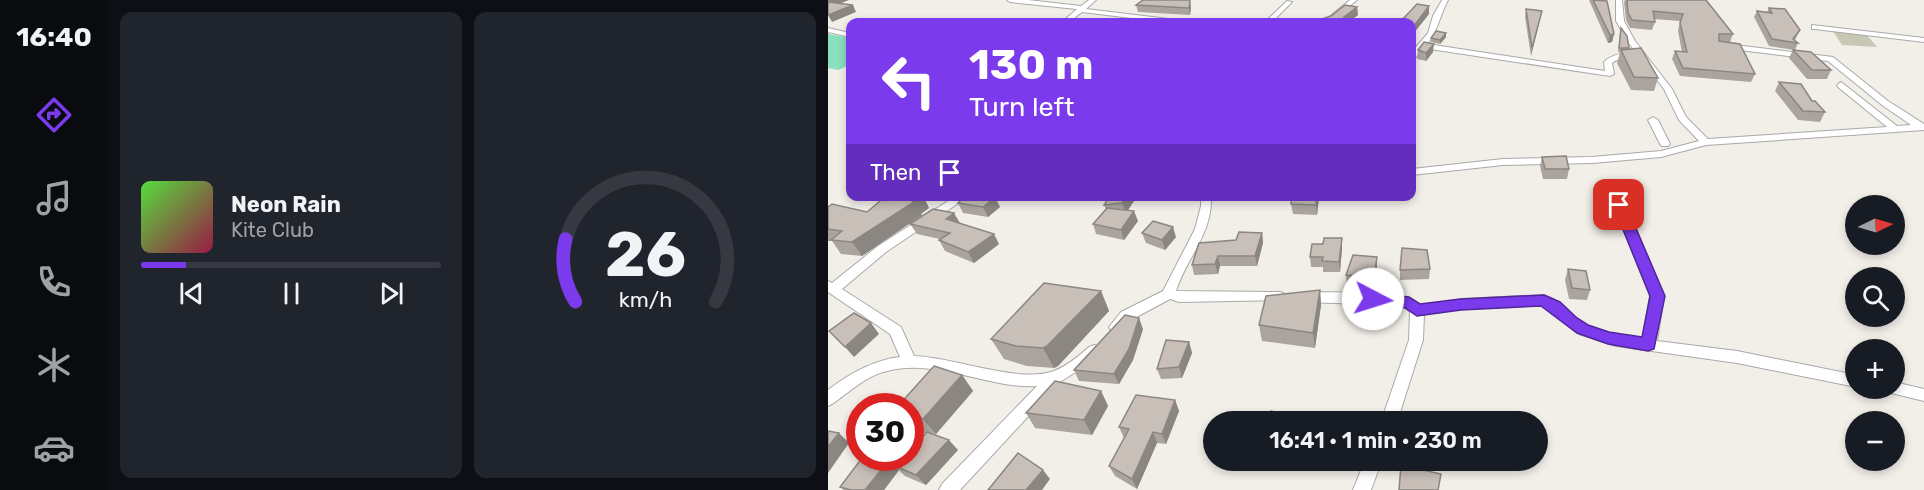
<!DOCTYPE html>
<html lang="en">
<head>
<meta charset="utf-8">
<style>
	:root { --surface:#171b24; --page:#20242c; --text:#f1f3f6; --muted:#9ea1a6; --line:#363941; --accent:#7c3aed }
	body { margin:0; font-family:Rubik,sans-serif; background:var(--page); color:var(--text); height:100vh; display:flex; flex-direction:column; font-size:22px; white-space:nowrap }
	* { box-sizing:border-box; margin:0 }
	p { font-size:20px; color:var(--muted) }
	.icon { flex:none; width:33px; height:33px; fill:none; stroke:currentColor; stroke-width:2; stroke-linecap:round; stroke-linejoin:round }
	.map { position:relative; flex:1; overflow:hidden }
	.sheet { display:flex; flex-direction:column; gap:12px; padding:12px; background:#0d0f14; width:720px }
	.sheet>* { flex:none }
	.hud { position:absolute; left:18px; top:18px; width:570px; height:183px; border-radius:12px; box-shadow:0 3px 9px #0003; background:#7c3aed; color:#fff; overflow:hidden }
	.needle { width:39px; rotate:85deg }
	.controls { position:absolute; left:1017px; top:195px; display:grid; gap:12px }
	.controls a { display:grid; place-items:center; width:60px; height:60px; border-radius:50%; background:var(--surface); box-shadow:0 3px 9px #0003; font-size:30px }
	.speed { position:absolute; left:18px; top:393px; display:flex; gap:12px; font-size:30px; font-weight:700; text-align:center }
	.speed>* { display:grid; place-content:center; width:78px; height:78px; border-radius:50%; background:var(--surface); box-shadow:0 3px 9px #0003; line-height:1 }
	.speed .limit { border:9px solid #d22; background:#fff; color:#111 }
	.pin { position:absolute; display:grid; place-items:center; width:51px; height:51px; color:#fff; margin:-26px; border-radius:12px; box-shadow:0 3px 9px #0006 }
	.me { position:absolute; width:66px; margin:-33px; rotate:95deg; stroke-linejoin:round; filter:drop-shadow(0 0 4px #0008) }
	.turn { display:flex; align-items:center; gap:21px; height:126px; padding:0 24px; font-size:27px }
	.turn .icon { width:78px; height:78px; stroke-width:2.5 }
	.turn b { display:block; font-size:42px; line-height:51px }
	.then { display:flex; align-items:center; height:57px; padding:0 24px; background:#0003; gap:12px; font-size:22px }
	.sheet .card { flex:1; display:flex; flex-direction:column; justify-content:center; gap:9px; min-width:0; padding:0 21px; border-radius:12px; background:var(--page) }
	.sheet .dial { align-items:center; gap:0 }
	.dial svg { height:156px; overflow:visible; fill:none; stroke:var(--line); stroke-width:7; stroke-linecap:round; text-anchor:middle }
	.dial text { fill:var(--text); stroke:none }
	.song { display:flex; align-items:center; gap:18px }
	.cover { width:72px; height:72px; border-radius:9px; background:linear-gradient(135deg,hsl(110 70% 55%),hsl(340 70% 35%)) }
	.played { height:6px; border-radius:3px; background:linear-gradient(90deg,var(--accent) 15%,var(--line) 15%) }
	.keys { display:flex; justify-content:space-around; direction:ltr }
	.sheet .tiles { flex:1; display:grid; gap:12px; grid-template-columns:repeat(2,1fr) }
	.trip { position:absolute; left:375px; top:411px; width:345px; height:60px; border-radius:30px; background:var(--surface); box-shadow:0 3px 9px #0003; font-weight:600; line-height:60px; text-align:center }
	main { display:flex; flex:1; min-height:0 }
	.tab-bar { display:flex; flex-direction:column; width:108px; justify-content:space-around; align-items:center; background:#090b0e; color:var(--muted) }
	.tab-bar .icon { width:42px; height:42px }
	.tab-bar .on { color:var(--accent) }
	.tab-bar b { font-size:27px; color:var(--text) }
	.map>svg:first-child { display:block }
	.construction { fill:#c7c7b4 }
	.pitch { fill:#88e0be }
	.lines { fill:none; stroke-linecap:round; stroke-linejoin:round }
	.minor-casing { stroke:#a9a9a9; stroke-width:2 }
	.minor { fill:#fff; fill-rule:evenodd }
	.wall { fill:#aba49e }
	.shaded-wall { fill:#8b8681 }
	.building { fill:#c7bfb8; stroke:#8b8681; stroke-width:1.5 }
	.route { fill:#7c3aed; stroke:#51269a; stroke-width:1.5 }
</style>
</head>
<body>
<main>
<nav class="tab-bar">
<b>16:40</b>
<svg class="icon on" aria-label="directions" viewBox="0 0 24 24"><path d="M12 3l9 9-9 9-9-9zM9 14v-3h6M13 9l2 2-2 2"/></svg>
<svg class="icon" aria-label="music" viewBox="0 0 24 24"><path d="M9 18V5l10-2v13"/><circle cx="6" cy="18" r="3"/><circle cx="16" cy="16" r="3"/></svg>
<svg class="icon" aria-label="phone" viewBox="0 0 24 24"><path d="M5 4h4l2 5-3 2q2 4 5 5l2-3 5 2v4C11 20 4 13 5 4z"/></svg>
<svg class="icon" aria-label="climate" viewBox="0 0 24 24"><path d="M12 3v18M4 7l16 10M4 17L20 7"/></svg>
<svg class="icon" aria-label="car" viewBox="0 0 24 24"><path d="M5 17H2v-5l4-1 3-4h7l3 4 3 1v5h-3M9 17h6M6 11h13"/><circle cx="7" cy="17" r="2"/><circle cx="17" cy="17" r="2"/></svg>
</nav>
<section class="sheet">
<div class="tiles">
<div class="card">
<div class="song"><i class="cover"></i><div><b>Neon Rain</b><p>Kite Club</p></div></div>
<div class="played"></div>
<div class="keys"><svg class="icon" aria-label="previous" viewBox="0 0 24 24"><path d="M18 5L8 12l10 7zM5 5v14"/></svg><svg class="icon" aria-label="pause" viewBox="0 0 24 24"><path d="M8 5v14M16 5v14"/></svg><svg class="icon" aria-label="next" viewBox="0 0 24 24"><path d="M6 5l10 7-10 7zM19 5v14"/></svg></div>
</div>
<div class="card dial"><svg viewBox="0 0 100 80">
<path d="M14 69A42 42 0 1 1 86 69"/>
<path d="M14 69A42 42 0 0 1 9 37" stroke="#7c3aed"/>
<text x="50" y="56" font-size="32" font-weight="700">26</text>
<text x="50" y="72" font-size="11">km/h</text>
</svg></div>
</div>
</section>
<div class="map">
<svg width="1096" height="490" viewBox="0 0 1096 490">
	<rect width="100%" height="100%" fill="#f2efe9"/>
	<path class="construction" d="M1005,31l33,3 11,13 -35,-2z"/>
	<path class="pitch" d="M0,34l22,4v27l-12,5 -10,-2z"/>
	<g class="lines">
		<g class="minor-casing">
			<g id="minor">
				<path d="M179,0h21l53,6 8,-6h7l-10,9 91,11 4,2h-17l-82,-10 -13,10h-7l15,-13 -67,-7z"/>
				<path d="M522,0h7l-27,22h-7z"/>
				<path d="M614,0h6c-8,15 -10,31 -21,44l178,27 -1,-9c8,-8 23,-11 33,-6 -7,5 -18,0 -25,7l2,11 -4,2 -187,-28 -8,10h-3v-6l16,-19 5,-17z"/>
				<path d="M788,0h6l2,21 11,20 37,48 14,28 22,22 179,-12 -49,-40 -1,-2 4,-3 56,44 14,-1 -29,-20 -54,-44 -104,-13 -1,-2 4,-2 106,13 55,44 36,23v6l-218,15 -45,12 -69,6 -89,2 -91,10v-6l91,-10 89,-2 69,-6 38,-10 -20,-21 -15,-31 -36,-47 -12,-21z"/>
				<path d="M459,1l5,1 -20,20h-7z"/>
				<path d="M984,25l112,13v4l-109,-13h-3z"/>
				<path d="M0,28l22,5v4l-22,-5z"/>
				<path d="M825,117l5,3 12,24 -2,2h-6l-2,-2 -12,-24z"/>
				<path d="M785,187l5,3 46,106 -7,45 80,10 119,24v12l-119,-24 -121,-17 -37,-12 -37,-29 -81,4 -37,5 -1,26 -26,82h-16l28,-82 1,-28 -5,-5 -11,-2 -90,-3 -5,-2 -2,-3 2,-3 5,-2c26,1 98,-3 116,13l41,-6 83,-4c16,5 25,19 39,28 17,11 40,13 60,16l7,-43 -42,-106z"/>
				<path d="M128,196h13l-83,56 -44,37 59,38 13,29c39,1 106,28 140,15 13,-5 25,-15 35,-24l5,-2 5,2 2,4 -16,15 -25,16 -100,108h-21l3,-6 95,-98c-50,3 -99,-28 -150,-15 -15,3 -28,13 -40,22 -6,4 -12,10 -19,13v-16c21,-16 45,-30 72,-33l-10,-23 -62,-42v-11l4,2 46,-37z"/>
				<path d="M373,196h10c2,37 -25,63 -35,95l104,1 5,2 2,3 -2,3 -106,2 -9,-3 -39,21 -10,11 -5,1 -5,-1 -2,-4 12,-15 42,-21 32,-62 6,-23z"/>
				<path d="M1066,382l30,7v12l-37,-9 -2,-4h9z"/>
				<path d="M537,460h17l-11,30h-18z"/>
			</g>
		</g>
		<use href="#minor" class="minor"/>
	</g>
	<g class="wall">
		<path d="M761,0h10l15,34 -2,8 -4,1z"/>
		<path d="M797,0h81l27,34 -3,8 25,32 -4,8 -71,-6 -8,-17 3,-8 7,1 -4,-21 2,-10 -26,-2 1,3 -3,8 -22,-2 -4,-8 -2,-18z"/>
		<path d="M308,5l55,2 -1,8 -52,-3z"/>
		<path d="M529,7l1,8 -7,5v2h-29v-3z"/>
		<path d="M941,8l31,22 -5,10 3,3 -3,7 -26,-4 -15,-29 3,-6 10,1z"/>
		<path d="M698,9l14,10 -9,37 -6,-39z"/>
		<path d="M601,14l-16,20h-1v-12z"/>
		<path d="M793,28l8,20 -1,1 30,29 -4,13 -23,-1 -14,-27 3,-11h-2z"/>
		<path d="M618,37l-6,7 -9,-2v-4z"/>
		<path d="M590,50l15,2 -7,9 -9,-2z"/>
		<path d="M965,50l38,20 -4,9h-20l-18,-21z"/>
		<path d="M951,82l33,19 13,11 -5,10 -22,-2 -23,-29z"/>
		<path d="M714,157l27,12 -2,10h-24l-3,-13z"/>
		<path d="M58,196h37l6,12 -8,6 1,1 -60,41 -21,-2 -9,-13h-4v-34l39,5z"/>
		<path d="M282,196h23l1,5 -6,9 10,11 -14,19 -28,-6 -3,-10 13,-15 -2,-4z"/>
		<path d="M464,196h27l-2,19 -24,-1 -2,-10z"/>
		<path d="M531,196h19l-1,4h-18z"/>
		<path d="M167,197l5,10 -12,10 -25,-4 -5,-10z"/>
		<path d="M132,223l39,21 -25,19 -29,-12 -6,-11 1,-1 -23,-5 -7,-10z"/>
		<path d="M314,233l34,4 -11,13 -19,-7z"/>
		<path d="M434,233l1,10 -6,23h-37l-2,8 -24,1 -2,-10 44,-25z"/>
		<path d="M514,248l-2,24h-17v-5h-12l-1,-10z"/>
		<path d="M549,257v10l-3,20 -27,-2 -1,-10z"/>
		<path d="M602,269l-1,10 -29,1v-10z"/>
		<path d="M740,269l22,21 -3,10 -18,-1 -4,-19z"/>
		<path d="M492,290l1,15 -6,43 -53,-7 -3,-16z"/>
		<path d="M273,291l8,20 -51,55 -4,2 -27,-2 -23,-7 -13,-20z"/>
		<path d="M315,329l-10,31 -14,24 -40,-3 -5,-11z"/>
		<path d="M361,342l3,11 -10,25 -21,1 -4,-10z"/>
		<path d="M134,375l11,16 -37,43 -7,-1 29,17 -32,35 -21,-9 -6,-6 -15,20h-40l-4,-3 55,-21 31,-33 -16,-1v-26z"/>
		<path d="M273,391l7,15 -16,29 -57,-7 -9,-15z"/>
		<path d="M347,400l4,11 -13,33 -9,-1 -20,46 -22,-13 -6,-10 15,-28 -5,-11z"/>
	</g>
	<g class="shaded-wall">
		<path d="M0,0h21l-20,8z"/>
		<path d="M362,0l1,7 -1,8 -1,-7z"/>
		<path d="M25,5l3,7 -24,10 -4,-7z"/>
		<path d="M601,6v8l-16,20 1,-8z"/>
		<path d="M529,7l1,8 -7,5v2h-6l-1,-5z"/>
		<path d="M714,11l-2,8 -9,37 1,-8z"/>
		<path d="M618,33v4l-6,7v-4z"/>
		<path d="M786,34l-2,8 -4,1 2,-8z"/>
		<path d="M606,44l-1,8 -7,9v-8z"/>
		<path d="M91,196h4l6,12 -8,6 1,1 -60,41 -10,-14z"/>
		<path d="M299,196h6l1,5 -8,12 -4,-10z"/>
		<path d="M489,196h2v2l-2,17 -1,-10z"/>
		<path d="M167,197l5,10 -12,10 -5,-10z"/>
		<path d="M306,211l4,10 -14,19 -3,-10z"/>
		<path d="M126,213l6,10 -8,7 -6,-11z"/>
		<path d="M345,227l3,10 -11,13 -3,-10z"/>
		<path d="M434,233l1,10 -6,23 -2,-10z"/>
		<path d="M166,234l5,10 -25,19 -6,-11z"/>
		<path d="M514,238v10l-2,24 -1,-10z"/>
		<path d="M390,256l2,10 -2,8 -3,-10z"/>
		<path d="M549,257v10l-3,20v-11z"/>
		<path d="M492,290l1,15 -6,43 -2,-15z"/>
		<path d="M273,291l8,20 -51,55 -4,2 -11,-20z"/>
		<path d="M311,318l4,11 -10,31 -14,24 -5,-10z"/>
		<path d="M43,323l8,11 -25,23 -9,-10z"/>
		<path d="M361,342l3,11 -10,25 -3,-11z"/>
		<path d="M134,375l11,16 -37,43 -13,-15z"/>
		<path d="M273,391l7,15 -16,29 -8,-15z"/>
		<path d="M347,400l4,11 -13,33 -4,-10z"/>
		<path d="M325,432l4,11 -20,46 -5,-10z"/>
		<path d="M11,433l10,10 -21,30v-26z"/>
		<path d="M121,440l9,10 -32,35 -10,-10z"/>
		<path d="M61,460l10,10 -15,20h-19z"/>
		<path d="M215,470l7,9 -8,11h-16z"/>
	</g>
	<g class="building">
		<path d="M315,0h47l-1,8 -53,-3z"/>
		<path d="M765,0l14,1 7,33 -4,1z"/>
		<path d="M799,0h79l27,34h-14v7l21,3 15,30 -72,-6 -8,-17 12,1 -7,-29 3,-9 -30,-3 2,11 -23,-2 -4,-7z"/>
		<path d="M0,2l25,3 -25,10z"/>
		<path d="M589,4l12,2 -15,20h-2v-4h-12z"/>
		<path d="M517,5l12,2 -13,10 7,1 -6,4h-19l3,-2 -7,-1 9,-3z"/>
		<path d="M941,8l16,1 15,21 -7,9 5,4 -26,-4 -15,-28 15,2z"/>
		<path d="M698,9l16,2 -10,37z"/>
		<path d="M793,28l6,8 2,12h-10z"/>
		<path d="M608,31l10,2 -6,7 -9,-2z"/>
		<path d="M596,42l10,2 -8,9 -8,-3z"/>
		<path d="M813,48l17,30 -24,-1 -13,-27z"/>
		<path d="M965,50l18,2 20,18h-19z"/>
		<path d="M951,82l22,2 11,17h3l10,11 -22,-1z"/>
		<path d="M738,156l3,13h-24l-3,-12z"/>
		<path d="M58,196h33l-7,5 2,1 -62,40 -21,-2 11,-9 -14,-2v-22l4,-3 35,8z"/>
		<path d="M137,196h29l1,1 -12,10 -25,-4z"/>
		<path d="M282,196h17l-5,7 -18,2z"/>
		<path d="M464,196h25l-1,9 -25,-1z"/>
		<path d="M279,208l27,3 -13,19 -28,-6z"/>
		<path d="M105,209l21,4 -8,6 48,15 -26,18 -29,-12 11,-7 -40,-9z"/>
		<path d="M325,221l20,6 -11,13 -20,-7z"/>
		<path d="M411,232l23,1 -7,23h-37l-3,8 -23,1 7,-22 37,-3z"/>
		<path d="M496,238h18l-3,24 -17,-1 1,-4h-13l2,-13h11z"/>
		<path d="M574,248l25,2 3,19 -30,1z"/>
		<path d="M525,255l24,2 -3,19 -28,-1z"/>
		<path d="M740,269l18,2 4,19 -18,-2z"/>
		<path d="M216,283l57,8 -54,55 -4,2 -27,-2 -25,-7z"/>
		<path d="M492,290l-7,43 -54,-8 7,-29z"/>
		<path d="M26,313l17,10 -26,24 -16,-16z"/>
		<path d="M297,315l14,3 -10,31 -15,25 -40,-4z"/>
		<path d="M338,340l23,2 -10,25 -22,2z"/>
		<path d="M106,366l28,9 -39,44 -13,-1v-12h-12z"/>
		<path d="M227,381l46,10 -17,29 -58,-7z"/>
		<path d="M308,395l39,5 -13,34 -9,-2 -21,47 -23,-13 20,-37 -10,-2z"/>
		<path d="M443,411l33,8 -1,3h-35z"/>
		<path d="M0,431l11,2 -11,14z"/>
		<path d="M99,432l22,8 -33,35 -21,-9 8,-8h7v-8z"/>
		<path d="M190,453l25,17 -17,20h-38z"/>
		<path d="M34,458h16l11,2 -24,30h-14l-11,-3z"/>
		<path d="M573,465l40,9 -3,16h-39z"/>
	</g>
	<path class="route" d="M791,201l7,4 39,91 -11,53 -6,2 -40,-7 -31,-11 -36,-27 -80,4 -44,6 -12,-8 -37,-6 -3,-3 3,-4 5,-2 36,4 11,7 41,-5 83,-4 16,7 17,16 11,7 21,7 33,5 8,-41 -37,-91z"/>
</svg>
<div class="controls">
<a><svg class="needle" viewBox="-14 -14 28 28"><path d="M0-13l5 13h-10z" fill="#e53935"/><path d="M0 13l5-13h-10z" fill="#9ea1a6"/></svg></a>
<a><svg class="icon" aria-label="search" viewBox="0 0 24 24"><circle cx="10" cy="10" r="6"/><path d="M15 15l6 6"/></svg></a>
<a>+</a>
<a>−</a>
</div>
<div class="speed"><div class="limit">30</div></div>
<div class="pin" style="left:791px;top:205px;background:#d93025"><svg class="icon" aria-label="arrive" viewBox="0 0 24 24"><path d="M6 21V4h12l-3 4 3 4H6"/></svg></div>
<svg class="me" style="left:545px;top:299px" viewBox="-20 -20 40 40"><circle r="19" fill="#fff"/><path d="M0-13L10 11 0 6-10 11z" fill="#7c3aed"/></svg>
<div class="trip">16:41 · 1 min · 230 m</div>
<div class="hud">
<div class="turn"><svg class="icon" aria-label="left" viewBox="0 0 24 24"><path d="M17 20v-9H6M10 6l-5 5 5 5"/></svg><div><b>130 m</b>Turn left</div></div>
<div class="then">Then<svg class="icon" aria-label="arrive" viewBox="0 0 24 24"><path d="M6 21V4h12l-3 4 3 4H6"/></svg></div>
</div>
</div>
</main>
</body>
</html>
